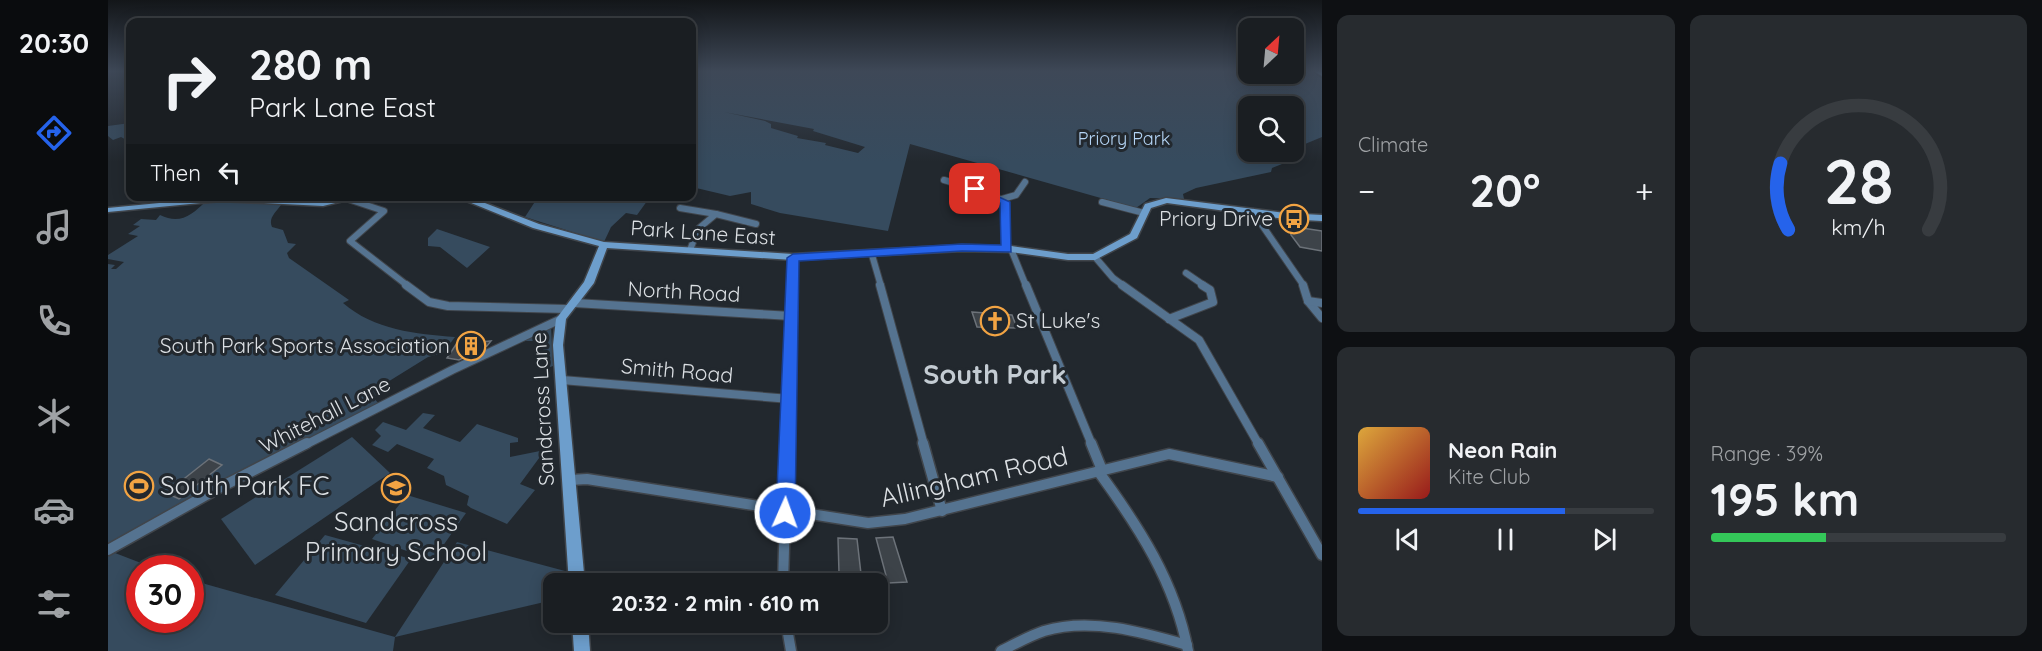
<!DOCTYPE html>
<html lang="en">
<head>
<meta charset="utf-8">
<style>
	:root { --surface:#1a1e22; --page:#272b2f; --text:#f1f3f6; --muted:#9fa2a5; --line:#383c40; --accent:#2563eb }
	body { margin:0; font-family:Quicksand,sans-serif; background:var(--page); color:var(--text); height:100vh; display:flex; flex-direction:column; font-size:22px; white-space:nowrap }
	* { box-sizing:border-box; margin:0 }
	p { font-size:20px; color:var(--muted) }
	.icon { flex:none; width:33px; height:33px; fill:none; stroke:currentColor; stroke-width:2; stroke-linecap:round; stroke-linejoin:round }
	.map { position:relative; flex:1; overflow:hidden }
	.sheet { display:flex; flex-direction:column; gap:15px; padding:15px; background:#0e1013; width:720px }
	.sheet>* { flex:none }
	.banner { position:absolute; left:18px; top:18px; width:570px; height:183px; border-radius:12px; box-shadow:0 3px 15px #0003,0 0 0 2px var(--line); background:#1a1e22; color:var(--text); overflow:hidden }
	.needle { width:39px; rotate:26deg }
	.controls { position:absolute; left:1130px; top:18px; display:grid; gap:12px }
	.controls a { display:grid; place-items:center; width:66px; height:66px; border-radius:12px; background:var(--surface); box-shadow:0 3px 15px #0003,0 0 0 2px var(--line); font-size:30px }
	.speed { position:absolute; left:18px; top:555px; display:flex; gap:12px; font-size:30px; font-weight:700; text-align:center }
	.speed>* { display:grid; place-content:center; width:78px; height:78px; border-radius:50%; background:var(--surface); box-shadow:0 3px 15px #0003,0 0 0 2px var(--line); line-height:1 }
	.speed .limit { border:9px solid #d22; background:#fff; color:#111 }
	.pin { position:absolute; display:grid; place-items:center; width:51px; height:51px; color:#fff; margin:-26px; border-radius:12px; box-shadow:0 3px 9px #0006 }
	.me { position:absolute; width:66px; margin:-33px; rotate:2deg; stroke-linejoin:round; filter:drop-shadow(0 0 4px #0008) }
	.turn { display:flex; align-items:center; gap:21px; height:126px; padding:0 24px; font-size:27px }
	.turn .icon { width:78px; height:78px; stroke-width:2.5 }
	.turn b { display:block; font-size:42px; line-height:51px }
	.then { display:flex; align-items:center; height:57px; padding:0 24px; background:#0003; gap:12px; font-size:22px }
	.big { font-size:45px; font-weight:700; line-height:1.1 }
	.sheet .card { flex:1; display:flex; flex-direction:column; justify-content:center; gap:9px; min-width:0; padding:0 21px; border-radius:12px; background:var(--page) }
	.sheet .dial { align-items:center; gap:0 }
	.dial svg { height:156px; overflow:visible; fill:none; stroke:var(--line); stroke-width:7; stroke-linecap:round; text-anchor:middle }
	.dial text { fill:var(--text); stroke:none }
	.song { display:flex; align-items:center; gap:18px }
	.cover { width:72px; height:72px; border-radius:9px; background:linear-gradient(135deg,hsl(40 70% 55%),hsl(0 70% 35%)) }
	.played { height:6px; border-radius:3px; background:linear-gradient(90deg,var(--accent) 70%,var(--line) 70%) }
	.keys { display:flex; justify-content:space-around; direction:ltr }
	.heat { display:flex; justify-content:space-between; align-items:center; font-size:33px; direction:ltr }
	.charge { height:9px; border-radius:4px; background:linear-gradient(90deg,#34c759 39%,var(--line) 0) }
	.sheet .tiles { flex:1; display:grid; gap:15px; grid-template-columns:repeat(2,1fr) }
	.trip { position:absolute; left:435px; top:573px; width:345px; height:60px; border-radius:12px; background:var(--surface); box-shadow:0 3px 15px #0003,0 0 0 2px var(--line); font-weight:700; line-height:60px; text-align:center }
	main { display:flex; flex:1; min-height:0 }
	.tab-bar { display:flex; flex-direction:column; width:108px; justify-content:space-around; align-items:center; background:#0a0c0e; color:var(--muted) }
	.tab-bar .icon { width:42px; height:42px }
	.tab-bar .selected { color:var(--accent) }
	.tab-bar b { font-size:27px; color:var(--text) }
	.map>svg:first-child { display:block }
	.green { fill:#364b5e; fill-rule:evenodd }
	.building { fill:#3d4349; stroke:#6c7279; stroke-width:1.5 }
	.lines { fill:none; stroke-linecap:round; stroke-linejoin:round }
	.street-far2-casing { stroke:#40454b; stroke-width:8 }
	.street-far1-casing { stroke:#40454b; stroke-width:10 }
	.street-casing { stroke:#40454b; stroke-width:13 }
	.secondary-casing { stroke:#40454b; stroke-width:3 }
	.primary-casing { stroke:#40454b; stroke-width:2 }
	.street-far2 { stroke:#557390; stroke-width:6 }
	.street-far1 { stroke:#557390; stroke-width:8 }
	.street { stroke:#557390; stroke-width:10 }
	.secondary { fill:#6d9ecc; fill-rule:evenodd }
	.primary { fill:#7fbffb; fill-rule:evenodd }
	.route { fill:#2563eb; stroke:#184099; stroke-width:1.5 }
	.labels { text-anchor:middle; stroke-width:6; stroke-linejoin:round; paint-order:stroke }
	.far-park-label { font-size:18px; fill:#b4d5f6; stroke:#22282e }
	.poi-label { font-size:21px; fill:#dbdfe3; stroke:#22282e; text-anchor:end }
	.street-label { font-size:21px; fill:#dbdfe3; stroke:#22282e }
	.near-street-label { font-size:26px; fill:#dbdfe3; stroke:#22282e }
	.near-poi-label { font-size:26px; fill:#dbdfe3; stroke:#22282e; text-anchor:start }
	.district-label { font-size:27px; font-weight:bold; fill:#c4ccd3; stroke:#22282e }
</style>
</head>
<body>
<main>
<nav class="tab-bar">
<b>20:30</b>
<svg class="icon selected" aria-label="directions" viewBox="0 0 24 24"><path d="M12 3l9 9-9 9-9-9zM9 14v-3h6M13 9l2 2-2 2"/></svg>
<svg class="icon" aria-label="music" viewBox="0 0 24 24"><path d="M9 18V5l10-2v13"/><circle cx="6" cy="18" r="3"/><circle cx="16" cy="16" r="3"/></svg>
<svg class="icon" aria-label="phone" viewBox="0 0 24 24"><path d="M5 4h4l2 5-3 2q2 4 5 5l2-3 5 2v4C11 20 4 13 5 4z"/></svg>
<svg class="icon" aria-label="climate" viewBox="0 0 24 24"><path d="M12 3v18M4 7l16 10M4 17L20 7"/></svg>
<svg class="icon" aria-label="car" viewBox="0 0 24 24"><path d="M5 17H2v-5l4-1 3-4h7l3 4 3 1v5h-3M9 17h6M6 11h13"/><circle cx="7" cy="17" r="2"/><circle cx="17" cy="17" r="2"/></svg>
<svg class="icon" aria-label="filters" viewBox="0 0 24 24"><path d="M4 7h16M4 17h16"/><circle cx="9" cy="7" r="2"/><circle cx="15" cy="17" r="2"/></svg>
</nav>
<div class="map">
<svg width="1214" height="651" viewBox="0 0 1214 651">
	<rect width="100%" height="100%" fill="#22282e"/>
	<g class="green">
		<path d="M584,71h556v3h45v-3h19l10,8v58l-17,7 -13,16 -20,8 -1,4 -75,16 -13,6 1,5 -34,-1 -14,10 -226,-64 -22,87 -108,-18 -29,-9v-12l-21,4 -38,-9zM1140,106h45v46h-45zM616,112l90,17 -1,2 52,16 -7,6 -33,-8 1,-2 -29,-5 1,-2 -27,-8v-4l-6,-3z"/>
		<path d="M22,123v19l-9,-5 -8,3 -5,-4v-10z"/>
		<path d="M430,197h112l-13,18 -11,-2 -15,14 -7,15 -79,-25z"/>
		<path d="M114,200l59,5c-5,7 -13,13 -9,22l11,3 5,13 8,1 -9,9 2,5 60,42 -6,3c31,27 73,31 112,34l-12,16 -15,4 -50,31 3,4 -8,5 6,7 -271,141v-281l7,1 -4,4h5l8,-7 -16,-3v-4l30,-19 -10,-2 12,-8 -7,-1 8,-6 15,1 4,-5c20,10 32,0 46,-14z"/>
		<path d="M329,229l53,18 -23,21 -27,-21 -12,-1v-8z"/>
		<path d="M443,326l2,40 -6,2 -5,-24 -4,-3h-14z"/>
		<path d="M315,413l12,2 -12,13 37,14 17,-18 41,14v4l-8,1v14l35,-7 -25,34 15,6 -28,34 -36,-16 -4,-3 2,-9 -23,-11 -2,-9 -17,-8 7,-9 -37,-15 -9,8 -16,-7 9,-9 -6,-6 8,-8 23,8z"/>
		<path d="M244,437l38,36 -135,92 -34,-46z"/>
		<path d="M299,495l59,18 -33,47 -61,-21z"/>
		<path d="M217,535l86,24 -45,64 -91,-28z"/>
		<path d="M349,542l108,29v12l-11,1 -1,16 -158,37 -2,14h-285v-95l7,-3 39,15h-14v52h50l1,-40 204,57z"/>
	</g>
	<g class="building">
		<path d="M1181,226l33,5v20l-22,-4 -9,-12z"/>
		<path d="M864,312l40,3 5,13 -40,-1z"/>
		<path d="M351,340l21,2 11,-1 -4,5 -28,14 -12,-2z"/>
		<path d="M101,459l13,6 -43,34 -13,-6z"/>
		<path d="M785,537l14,45 -19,1 -12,-45z"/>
		<path d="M730,538l19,1 4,35 -22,-1z"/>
	</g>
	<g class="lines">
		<g class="street-far2-casing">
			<g id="street-far2">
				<path d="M836,180l47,14 14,8 2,47"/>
				<path d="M894,199l14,-4 9,-13"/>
				<path d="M243,200l33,11 -34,30 58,45"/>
				<path d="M994,202l42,11"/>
				<path d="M572,208l36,6"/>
				<path d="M1145,212l51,74"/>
				<path d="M903,249l15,37"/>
				<path d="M582,250l8,-21 18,-15 40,10"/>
				<path d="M764,255l9,31"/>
				<path d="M987,257l18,21 11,8"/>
				<path d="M1078,273l19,13"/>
				<path d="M684,286l1,-29"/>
			</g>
		</g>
		<g class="street-far1-casing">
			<g id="street-far1">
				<path d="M298,285l23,17 19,4 119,3"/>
				<path d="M772,285l44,160"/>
				<path d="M918,285l66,160"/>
				<path d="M1014,285l77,55 60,105"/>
				<path d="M1195,285l5,16 14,17"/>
				<path d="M1200,301l14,2"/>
				<path d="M467,303l216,13"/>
				<path d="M1061,319l44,-17 -3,-12 -8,-5"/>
				<path d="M454,380l228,19"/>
				<path d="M197,445l147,-75 109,-51"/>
				<path d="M679,445l5,-160"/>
			</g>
		</g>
		<g class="street-casing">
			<g id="street">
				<path d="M815,443l19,68"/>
				<path d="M983,443l11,27"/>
				<path d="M1150,443l64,112"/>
				<path d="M990,471c41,56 77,111 90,180"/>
				<path d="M462,480l17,-1 281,44 37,-4 264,-65 109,23"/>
				<path d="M0,550l109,-61 90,-46"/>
				<path d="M675,584l4,-141"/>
				<path d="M678,622l5,29"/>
				<path d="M893,651c14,-7 28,-15 43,-20 46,-14 98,1 143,14"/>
			</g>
		</g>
		<g class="secondary-casing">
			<g id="secondary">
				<path d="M238,196h18l-41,10 -102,-5 -113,11v-4l113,-11 102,5z"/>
				<path d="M346,196h13l72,28 65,18 189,12 169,-9 49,1 57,8h25l37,-20 15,-30 21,-6 119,15 37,2v6l-37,-2 -118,-16 -16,5 -14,30 -42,22h-27l-57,-8 -49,-1 -169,9 -186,-12 -13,35 -28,36 -3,26 22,239h-16l-16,-239 3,-26 28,-37 15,-36 -66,-18z"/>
				<path d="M464,622h16l2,29h-16z"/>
			</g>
		</g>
		<g class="primary-casing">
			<path id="primary" d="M1206,71h8v5z"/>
		</g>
		<use href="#street-far2" class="street-far2"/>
		<use href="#street-far1" class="street-far1"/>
		<use href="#street" class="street"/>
		<use href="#secondary" class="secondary"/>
		<use href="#primary" class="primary"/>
	</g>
	<linearGradient id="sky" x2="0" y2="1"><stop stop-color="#131619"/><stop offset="0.44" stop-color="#3e4857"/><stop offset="1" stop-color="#3e4857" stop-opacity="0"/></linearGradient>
	<rect width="1214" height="162" fill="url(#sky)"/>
	<path class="route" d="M867,186l35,16 1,50 -49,-1 -163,10 -4,252 -3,6 -7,2 -6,-2 -3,-6 11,-255 6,-4 169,-10 39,1 -1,-42 -29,-12 -1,-2z"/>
	<defs>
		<g id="bus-ring" transform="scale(1.5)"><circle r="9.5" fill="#22282e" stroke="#f3a443" stroke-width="1.5"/><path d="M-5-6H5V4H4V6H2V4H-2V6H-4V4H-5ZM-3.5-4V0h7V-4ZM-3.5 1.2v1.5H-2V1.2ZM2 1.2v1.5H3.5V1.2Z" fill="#f3a443"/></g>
		<g id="church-ring" transform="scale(1.5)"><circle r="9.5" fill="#22282e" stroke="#f3a443" stroke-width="1.5"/><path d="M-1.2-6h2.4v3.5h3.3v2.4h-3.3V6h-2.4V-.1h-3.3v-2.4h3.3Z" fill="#f3a443"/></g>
		<g id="building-ring" transform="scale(1.5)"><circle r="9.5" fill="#22282e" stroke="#f3a443" stroke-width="1.5"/><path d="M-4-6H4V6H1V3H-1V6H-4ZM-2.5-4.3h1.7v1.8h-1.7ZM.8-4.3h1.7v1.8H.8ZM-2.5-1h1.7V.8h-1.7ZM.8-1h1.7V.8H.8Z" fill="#f3a443"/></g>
		<g id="stadium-ring" transform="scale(1.5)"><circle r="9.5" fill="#22282e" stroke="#f3a443" stroke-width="1.5"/><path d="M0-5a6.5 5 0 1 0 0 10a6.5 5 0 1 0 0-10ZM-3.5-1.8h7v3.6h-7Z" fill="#f3a443"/></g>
		<g id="school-ring" transform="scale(1.5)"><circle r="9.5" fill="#22282e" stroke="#f3a443" stroke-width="1.5"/><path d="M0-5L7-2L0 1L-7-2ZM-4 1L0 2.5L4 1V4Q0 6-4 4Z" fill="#f3a443"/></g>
	</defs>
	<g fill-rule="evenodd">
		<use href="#bus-ring" x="1186" y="219"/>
		<use href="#church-ring" x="887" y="321"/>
		<use href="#building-ring" x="363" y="346"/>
		<use href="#stadium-ring" x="31" y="486"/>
		<use href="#school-ring" x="288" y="488"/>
	</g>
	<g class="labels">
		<g class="far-park-label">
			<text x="1016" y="145">Priory Park</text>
		</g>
		<g class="poi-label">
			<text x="1165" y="226">Priory Drive</text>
			<text x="908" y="328" text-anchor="start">St Luke's</text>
			<text x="342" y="353">South Park Sports Association</text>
		</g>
		<g class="street-label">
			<text transform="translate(595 233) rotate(4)" y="7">Park Lane East</text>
			<text transform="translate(576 292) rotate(3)" y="7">North Road</text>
			<text transform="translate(569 371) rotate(5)" y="7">Smith Road</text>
			<text transform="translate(435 409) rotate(-93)" y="7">Sandcross Lane</text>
			<text transform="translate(217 415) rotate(-27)" y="7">Whitehall Lane</text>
		</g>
		<g class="near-street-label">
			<text transform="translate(866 477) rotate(-13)" y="9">Allingham Road</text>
		</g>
		<g class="near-poi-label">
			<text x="52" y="495">South Park FC</text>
			<text x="288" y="531" text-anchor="middle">Sandcross<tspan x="288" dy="30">Primary School</tspan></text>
		</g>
		<g class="district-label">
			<text x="887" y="384">South Park</text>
		</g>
	</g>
</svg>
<div class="controls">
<a><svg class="needle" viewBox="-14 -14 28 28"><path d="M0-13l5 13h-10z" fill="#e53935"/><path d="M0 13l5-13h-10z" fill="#9fa2a5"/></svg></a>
<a><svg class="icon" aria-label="search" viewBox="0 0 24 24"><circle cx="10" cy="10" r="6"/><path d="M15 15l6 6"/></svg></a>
</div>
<div class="speed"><div class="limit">30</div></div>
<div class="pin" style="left:867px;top:189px;background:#d93025"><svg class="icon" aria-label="arrive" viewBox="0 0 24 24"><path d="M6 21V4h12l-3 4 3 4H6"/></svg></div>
<svg class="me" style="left:677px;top:513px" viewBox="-20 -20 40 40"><circle r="17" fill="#2563eb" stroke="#fff" stroke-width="3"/><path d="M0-11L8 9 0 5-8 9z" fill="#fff"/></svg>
<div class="trip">20:32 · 2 min · 610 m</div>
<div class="banner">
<div class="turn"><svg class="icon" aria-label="right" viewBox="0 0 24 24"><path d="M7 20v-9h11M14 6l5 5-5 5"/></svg><div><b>280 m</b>Park Lane East</div></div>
<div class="then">Then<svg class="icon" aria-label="left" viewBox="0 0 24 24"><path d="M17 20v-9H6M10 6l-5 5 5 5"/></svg></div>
</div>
</div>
<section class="sheet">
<div class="tiles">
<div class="card"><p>Climate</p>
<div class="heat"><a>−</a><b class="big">20°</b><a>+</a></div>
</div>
<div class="card dial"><svg viewBox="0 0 100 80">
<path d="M14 69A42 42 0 1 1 86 69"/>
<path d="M14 69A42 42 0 0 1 10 35" stroke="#2563eb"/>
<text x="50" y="56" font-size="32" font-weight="700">28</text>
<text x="50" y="72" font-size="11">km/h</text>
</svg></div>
<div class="card">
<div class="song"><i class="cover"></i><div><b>Neon Rain</b><p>Kite Club</p></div></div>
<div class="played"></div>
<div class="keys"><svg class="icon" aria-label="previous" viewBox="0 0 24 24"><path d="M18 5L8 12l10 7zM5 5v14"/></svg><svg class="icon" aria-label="pause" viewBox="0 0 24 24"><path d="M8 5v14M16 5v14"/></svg><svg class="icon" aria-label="next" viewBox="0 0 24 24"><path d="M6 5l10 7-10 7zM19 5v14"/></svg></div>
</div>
<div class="card"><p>Range · 39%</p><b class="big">195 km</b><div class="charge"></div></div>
</div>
</section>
</main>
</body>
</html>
